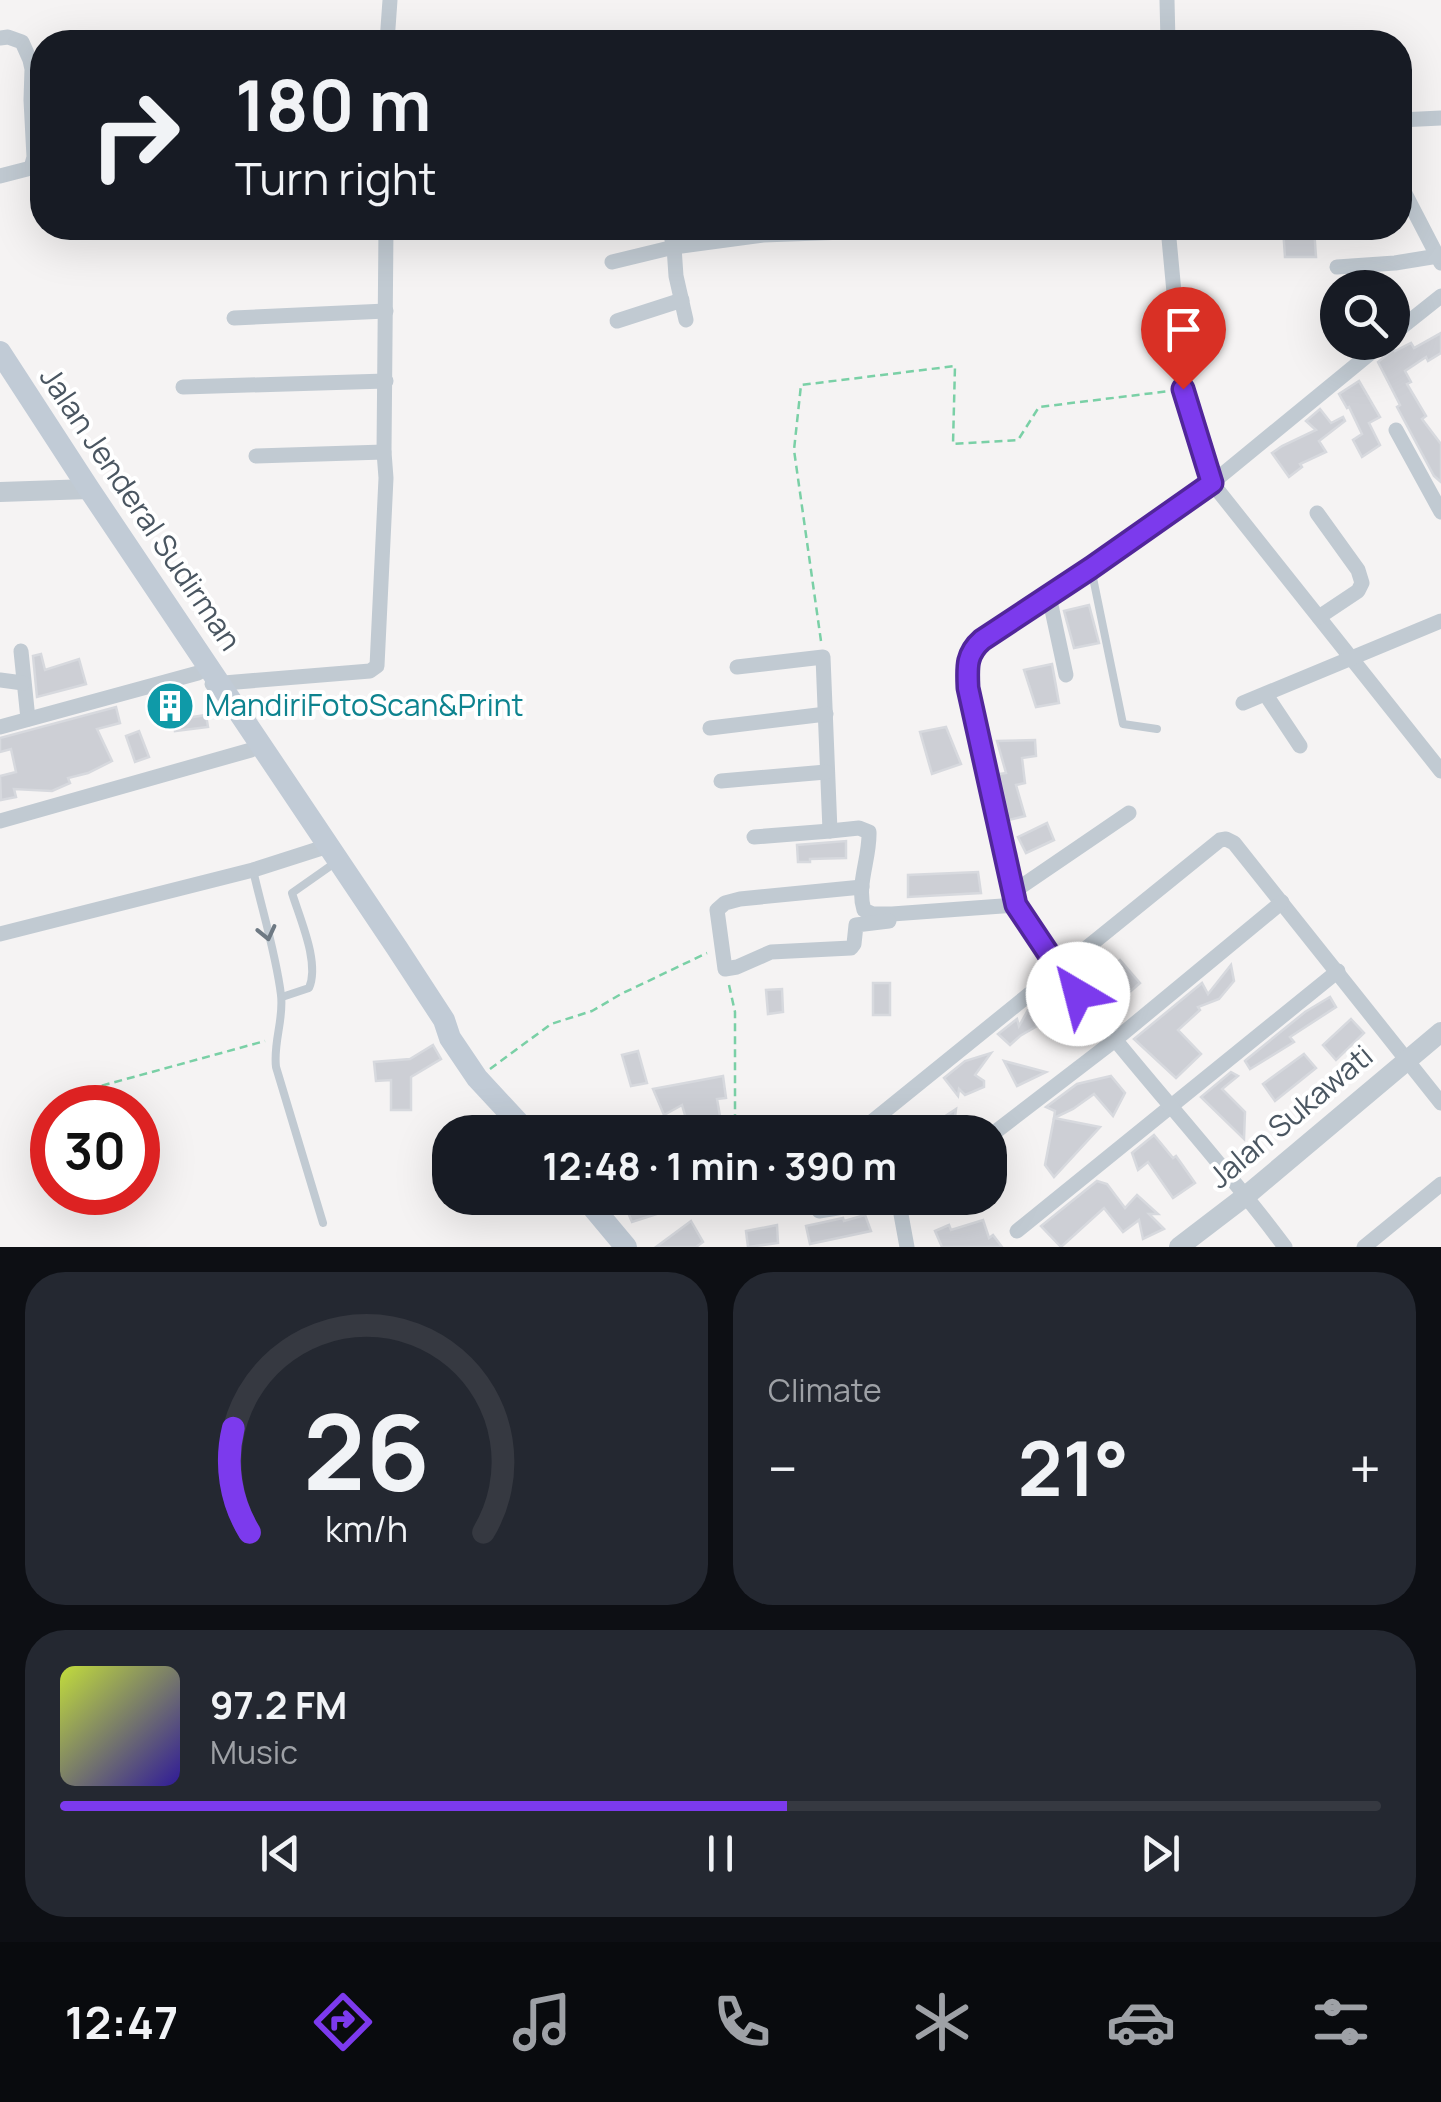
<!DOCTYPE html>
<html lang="en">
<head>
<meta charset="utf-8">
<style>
	:root { --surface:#171b24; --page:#242831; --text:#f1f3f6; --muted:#9ea1a6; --line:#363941; --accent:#7c3aed }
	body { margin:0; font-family:Manrope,sans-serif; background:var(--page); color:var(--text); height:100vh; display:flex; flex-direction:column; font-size:38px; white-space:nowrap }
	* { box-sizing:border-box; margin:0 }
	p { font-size:32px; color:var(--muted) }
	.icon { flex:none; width:55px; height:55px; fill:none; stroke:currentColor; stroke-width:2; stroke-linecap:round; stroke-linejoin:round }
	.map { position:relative; height:1247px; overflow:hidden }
	.panel { display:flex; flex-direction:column; gap:25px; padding:25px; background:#0d0f14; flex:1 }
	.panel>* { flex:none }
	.banner { position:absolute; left:30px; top:30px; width:1382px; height:210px; border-radius:40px; box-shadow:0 10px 40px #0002; background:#171b24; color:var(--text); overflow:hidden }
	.tools { position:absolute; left:1320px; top:270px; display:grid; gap:20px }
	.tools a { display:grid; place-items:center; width:90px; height:90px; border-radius:50%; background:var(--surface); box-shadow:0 10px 40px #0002; font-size:50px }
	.speed { position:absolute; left:30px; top:1085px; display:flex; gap:20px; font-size:50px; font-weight:700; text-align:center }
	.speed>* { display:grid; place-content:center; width:130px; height:130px; border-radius:50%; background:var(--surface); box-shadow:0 10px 40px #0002; line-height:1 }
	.speed .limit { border:15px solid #d22; background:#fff; color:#111 }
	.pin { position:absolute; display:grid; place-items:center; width:85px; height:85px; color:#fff; margin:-102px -42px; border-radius:50% 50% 50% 0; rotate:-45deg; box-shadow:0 0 10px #0007 }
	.pin .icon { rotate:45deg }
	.me { position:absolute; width:110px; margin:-55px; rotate:323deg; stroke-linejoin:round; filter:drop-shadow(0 0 8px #0008) }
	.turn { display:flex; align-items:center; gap:35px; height:210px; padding:0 40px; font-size:45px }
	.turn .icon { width:130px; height:130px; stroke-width:2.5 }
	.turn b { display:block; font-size:70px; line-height:85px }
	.big { font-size:75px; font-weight:700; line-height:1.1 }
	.panel .widget { flex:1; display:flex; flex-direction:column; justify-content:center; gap:15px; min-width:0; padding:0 35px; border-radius:40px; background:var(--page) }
	.panel .dial { align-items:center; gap:0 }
	.dial svg { height:260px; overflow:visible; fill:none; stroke:var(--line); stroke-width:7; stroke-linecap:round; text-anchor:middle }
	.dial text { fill:var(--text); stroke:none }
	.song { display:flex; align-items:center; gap:30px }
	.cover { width:120px; height:120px; border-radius:15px; background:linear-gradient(135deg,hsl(70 70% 55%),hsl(250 70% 35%)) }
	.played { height:10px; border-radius:5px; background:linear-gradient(90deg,var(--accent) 55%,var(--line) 55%) }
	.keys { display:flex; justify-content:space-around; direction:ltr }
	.heat { display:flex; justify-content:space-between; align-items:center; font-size:55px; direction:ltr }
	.panel .tiles { flex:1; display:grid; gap:25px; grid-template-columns:1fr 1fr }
	.widget:last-child { grid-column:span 2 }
	.trip { position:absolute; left:432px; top:1115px; width:575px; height:100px; border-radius:40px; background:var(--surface); box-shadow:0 10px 40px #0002; font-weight:700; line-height:100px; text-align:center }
	.tabs { display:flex; height:160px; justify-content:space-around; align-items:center; background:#090b0e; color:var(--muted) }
	.tabs .icon { width:70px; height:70px }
	.tabs .selected { color:var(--accent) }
	.tabs b { font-size:45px; color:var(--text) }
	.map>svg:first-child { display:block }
	.building { fill:#cdcfd5; stroke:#d7d9de; stroke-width:2.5 }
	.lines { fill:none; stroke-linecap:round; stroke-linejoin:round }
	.path { stroke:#7ad0a6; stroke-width:2.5; stroke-dasharray:8 5; stroke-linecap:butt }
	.service { stroke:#c1cad2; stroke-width:8 }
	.minor { stroke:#c1cad2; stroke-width:15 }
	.tertiary { stroke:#c1cad2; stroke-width:20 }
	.secondary { stroke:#c1cbd6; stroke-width:22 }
	.oneway { stroke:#6e7983 }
	.route-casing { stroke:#51269a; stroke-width:25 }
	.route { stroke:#7c3aed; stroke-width:18 }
	.labels { text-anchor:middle; stroke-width:8; stroke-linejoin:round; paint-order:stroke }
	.street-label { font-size:30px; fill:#4a5661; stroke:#fff }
	.culture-label { font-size:30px; fill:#0d838f; stroke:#fff; text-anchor:start }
</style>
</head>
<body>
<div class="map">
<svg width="1441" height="1247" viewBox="0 0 1441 1247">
	<rect width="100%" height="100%" fill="#f5f3f3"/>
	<g class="building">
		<path d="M1283,228h31l2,29h-31z"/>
		<path d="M1441,333v20l-13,8 -2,-4 -21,14 6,11 -4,2 19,32 -4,3 19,25v38l-7,-6 -37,-69 3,-2 -22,-43 16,-13 1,2 16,-8 3,5z"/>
		<path d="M1359,381l21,36 -11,6 11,22 -18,12 -9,-17 9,-6 -13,-27 -2,1 -8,-14z"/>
		<path d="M1320,409l11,14 12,-6 2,4 -26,20 7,11 -26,12 2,3 -13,10 -17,-24 10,-7 34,-16 -10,-9z"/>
		<path d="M1089,605l10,38 -25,5 -10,-37z"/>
		<path d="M41,654l4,16 34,-11 7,25 -49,13 -4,-41z"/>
		<path d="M1052,664l7,39 -23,4 -12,-37z"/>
		<path d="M179,690l7,28 20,-3 2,12 -33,4 -1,-13 -14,3 -6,-24z"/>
		<path d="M116,707l4,16 -23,6 15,32 -24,12 -20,5 2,5 -18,8 -38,-2 2,8 -15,3 -1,-24 16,-4 -5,-23 -11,3v-14z"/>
		<path d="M946,727l15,37 -29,10 -12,-42z"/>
		<path d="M139,731l10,26 -14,5 -9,-26z"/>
		<path d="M1035,740l1,16 -14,2 3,25 -9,2 9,31 -16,4 -10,-46 7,-1 -9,-32z"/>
		<path d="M1047,823l7,17 -28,13 -8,-16z"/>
		<path d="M846,841v17l-36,1v3h-12l-1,-17z"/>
		<path d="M978,872l3,21 -73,4v-22z"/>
		<path d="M1120,960l20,23 -22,19 -20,-24z"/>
		<path d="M1231,965l3,16 -15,18 -21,8 2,3 -22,20 23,24 -25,24 -42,-39 68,-56 6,11z"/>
		<rect x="873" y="983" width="17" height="32"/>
		<path d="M782,989l1,23 -15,2 -2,-24z"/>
		<path d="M1051,991l22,14 -53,31 -10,9 -12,-11 19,-15 2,7 9,-16z"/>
		<path d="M1330,997l6,10 -46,30 4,5 -44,27 -5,-8 1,-1 59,-48z"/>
		<path d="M1351,1019l13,14 -28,27 -13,-15z"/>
		<path d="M433,1045l8,14 -30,18v33h-20v-30l-15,1 -2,-19 36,-3z"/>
		<path d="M638,1051l9,32 -16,3 -9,-31z"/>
		<path d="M991,1053l-16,22 9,6v6l-19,8 -6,-6 -1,7 -14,-18 21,-17z"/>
		<path d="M1304,1054l12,14 -41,33 -12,-17z"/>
		<path d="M1004,1061l42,11 -29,14z"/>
		<path d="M1231,1072l7,4 -16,13 23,23 -1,27 -43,-42z"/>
		<path d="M723,1076l3,22 -9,1 3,17 -33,6 -5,-17 -18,10 -11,-26z"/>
		<path d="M1111,1076l14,17 -12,23 -19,-22 -21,15 -19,9 1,-7 -9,-4 31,-23z"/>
		<path d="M956,1109l-3,23h-32z"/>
		<path d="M1054,1118l46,9 -46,50 -9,-12z"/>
		<path d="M1154,1135l19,23 3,-2 19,27 -22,15 -25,-36 -10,8 -6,-17z"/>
		<path d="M1097,1181l10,3 18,24 12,-13 21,19h-9l15,15 -21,10 -4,-19 -16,12 -19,-24 -43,39 -20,-21z"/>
		<path d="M650,1198h5l5,15 -28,9 -6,-14z"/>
		<path d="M865,1215l6,16 -61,13 -4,-18 37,-8 1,3z"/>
		<path d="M983,1220l6,18 4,-3 9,12h-60l-7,-16 14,-6 2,5z"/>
		<path d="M691,1221l12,21 -7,5h-40z"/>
		<path d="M777,1225l1,18 -30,4 -2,-16z"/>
	</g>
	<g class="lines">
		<g class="path">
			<path d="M821,641l-27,-191 7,-65 154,-19 -2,78 65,-4 21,-33 131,-16"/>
			<path d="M729,985l6,27v104"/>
			<path d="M490,1069l61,-45 41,-13 29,-17 86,-41"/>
			<path d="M82,1108l-4,-12 8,-6 179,-49"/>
		</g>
		<g class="service">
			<path d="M1091,568l32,156 34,5"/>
			<path d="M253,870c9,40 23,84 28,125 3,25 -8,47 -5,72l47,156"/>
			<path d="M282,997l27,-9c11,-25 -9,-69 -17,-95l37,-26"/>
		</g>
		<g class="minor">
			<path d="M1167,0l1,42"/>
			<path d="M0,38l8,-1 14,5 8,18 2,9 -1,31 3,57 -3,11 -31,8"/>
			<path d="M387,42l3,-42"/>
			<path d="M1400,120l41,-2"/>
			<path d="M1400,184l41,79"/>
			<path d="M669,228l5,19 2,29 10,44"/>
			<path d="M1168,228l15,161 29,94 229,288"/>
			<path d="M612,262l62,-15 89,-12 194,-7"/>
			<path d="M1337,267l58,-4 43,-7"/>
			<path d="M234,318l152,-7"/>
			<path d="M617,321l65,-21"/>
			<path d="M1392,335l49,-39"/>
			<path d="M183,387l203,-6"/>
			<path d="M1396,430l45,82"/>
			<path d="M256,456l128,-4"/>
			<path d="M1317,513l41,57 4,13 -4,8 -39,26"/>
			<path d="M1049,596l17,79"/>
			<path d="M21,651l7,68"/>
			<path d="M737,667l86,-10 7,174 29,-3 10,4c1,26 -13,53 -5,78l9,4h19l124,-9"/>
			<path d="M0,680l23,3"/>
			<path d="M212,684l158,-13 7,-5 9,-188 -2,-26 2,-224"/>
			<path d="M1266,695l34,51"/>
			<path d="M1243,703l198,-82"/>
			<path d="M0,727l198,-54"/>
			<path d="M710,728l116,-14"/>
			<path d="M721,781l105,-9"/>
			<path d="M0,821l251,-71"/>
			<path d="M754,837l76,-6"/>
			<path d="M862,887l-122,12 -15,4 -8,7 8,59 12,-2 34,-15 80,-4 3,-4 2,-19 33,-4"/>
			<path d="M1013,892l116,-79"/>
			<path d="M0,934l253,-64 75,-24"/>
			<path d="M738,1130l10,2"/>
			<path d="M859,1132l361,-292 6,-1 8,4 207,260"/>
			<path d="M990,1136l125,-96 167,-138"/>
			<path d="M898,1198l9,49"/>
			<path d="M819,1211l79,-13"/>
			<path d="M1017,1231l321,-260"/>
			<path d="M1285,1247c-59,-80 -127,-153 -189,-231 -28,-35 -59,-71 -80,-111l-48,-217c-1,-21 -1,-34 14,-48l109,-72 121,-85 172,-141"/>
			<path d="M1364,1247l77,-63"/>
		</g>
		<g class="tertiary">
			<path d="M0,492l89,-3"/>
			<path d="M1179,1247l68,-52 194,-163"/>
		</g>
		<g class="secondary">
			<path d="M0,352l89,137 308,459 47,72 6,18 27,40 50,54"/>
			<path d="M585,1198l41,49"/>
		</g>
	</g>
	<defs><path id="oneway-chevron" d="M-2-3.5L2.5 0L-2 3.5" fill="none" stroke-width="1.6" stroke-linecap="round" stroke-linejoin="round" transform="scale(2.5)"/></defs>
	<use class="oneway" href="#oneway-chevron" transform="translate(267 933) rotate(77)"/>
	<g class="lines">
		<g class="route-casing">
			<path id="route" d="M1078,994l-18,-23 -44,-66 -48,-217c-1,-21 -2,-34 14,-48l109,-72 121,-85 -29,-94"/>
		</g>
		<use href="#route" class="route"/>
	</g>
	<defs>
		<g id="building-disc" transform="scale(2.5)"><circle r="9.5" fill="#0f9aa8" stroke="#fff"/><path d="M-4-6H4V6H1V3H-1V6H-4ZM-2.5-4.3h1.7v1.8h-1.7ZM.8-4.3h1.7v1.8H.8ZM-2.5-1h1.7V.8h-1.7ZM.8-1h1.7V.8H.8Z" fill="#fff"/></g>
	</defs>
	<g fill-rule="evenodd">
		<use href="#building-disc" x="170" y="706"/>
	</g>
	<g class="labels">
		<g class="street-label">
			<text transform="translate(140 509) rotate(56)" y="10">Jalan Jenderal Sudirman</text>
			<text transform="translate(1291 1117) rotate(-40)" y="10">Jalan Sukawati</text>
		</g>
		<g class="culture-label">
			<text x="205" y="716">MandiriFotoScan&amp;Print</text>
		</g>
	</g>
</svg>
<div class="tools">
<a><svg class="icon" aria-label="search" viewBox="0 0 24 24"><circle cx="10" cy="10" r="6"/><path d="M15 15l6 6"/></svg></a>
</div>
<div class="speed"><div class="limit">30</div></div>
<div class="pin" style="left:1183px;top:389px;background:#d93025"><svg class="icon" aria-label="arrive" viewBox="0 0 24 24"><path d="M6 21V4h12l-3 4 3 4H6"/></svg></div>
<svg class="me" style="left:1078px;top:994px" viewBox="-20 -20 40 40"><circle r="19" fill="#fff"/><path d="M0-13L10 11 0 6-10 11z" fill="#7c3aed"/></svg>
<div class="trip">12:48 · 1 min · 390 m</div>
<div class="banner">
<div class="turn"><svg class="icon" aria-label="right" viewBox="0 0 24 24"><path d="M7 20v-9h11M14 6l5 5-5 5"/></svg><div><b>180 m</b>Turn right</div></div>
</div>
</div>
<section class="panel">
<div class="tiles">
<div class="widget dial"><svg viewBox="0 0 100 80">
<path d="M14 69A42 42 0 1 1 86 69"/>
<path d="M14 69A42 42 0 0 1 9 37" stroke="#7c3aed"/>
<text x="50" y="56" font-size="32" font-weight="700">26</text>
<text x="50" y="72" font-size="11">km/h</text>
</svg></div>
<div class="widget"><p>Climate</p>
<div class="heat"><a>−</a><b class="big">21°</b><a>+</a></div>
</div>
<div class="widget">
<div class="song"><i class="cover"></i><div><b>97.2 FM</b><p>Music</p></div></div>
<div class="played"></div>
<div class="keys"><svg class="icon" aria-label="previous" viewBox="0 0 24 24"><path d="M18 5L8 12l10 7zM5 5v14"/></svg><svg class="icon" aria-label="pause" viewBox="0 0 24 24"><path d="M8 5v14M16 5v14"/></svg><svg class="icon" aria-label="next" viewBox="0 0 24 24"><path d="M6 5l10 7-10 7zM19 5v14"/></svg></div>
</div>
</div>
</section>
<nav class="tabs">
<b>12:47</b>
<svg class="icon selected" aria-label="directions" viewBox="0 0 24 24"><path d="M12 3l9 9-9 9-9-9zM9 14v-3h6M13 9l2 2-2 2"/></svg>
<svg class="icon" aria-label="music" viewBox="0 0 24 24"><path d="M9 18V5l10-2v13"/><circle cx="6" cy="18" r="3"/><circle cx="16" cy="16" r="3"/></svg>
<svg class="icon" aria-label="phone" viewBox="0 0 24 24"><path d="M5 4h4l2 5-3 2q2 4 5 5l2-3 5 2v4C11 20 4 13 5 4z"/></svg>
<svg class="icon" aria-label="climate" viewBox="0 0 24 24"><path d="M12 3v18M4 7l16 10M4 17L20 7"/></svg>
<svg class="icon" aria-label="car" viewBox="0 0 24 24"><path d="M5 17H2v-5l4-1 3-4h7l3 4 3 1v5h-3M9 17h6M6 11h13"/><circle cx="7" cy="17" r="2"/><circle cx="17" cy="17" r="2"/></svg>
<svg class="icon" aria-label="filters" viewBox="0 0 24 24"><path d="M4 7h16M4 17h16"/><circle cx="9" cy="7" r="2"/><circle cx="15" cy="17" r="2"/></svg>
</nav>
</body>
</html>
